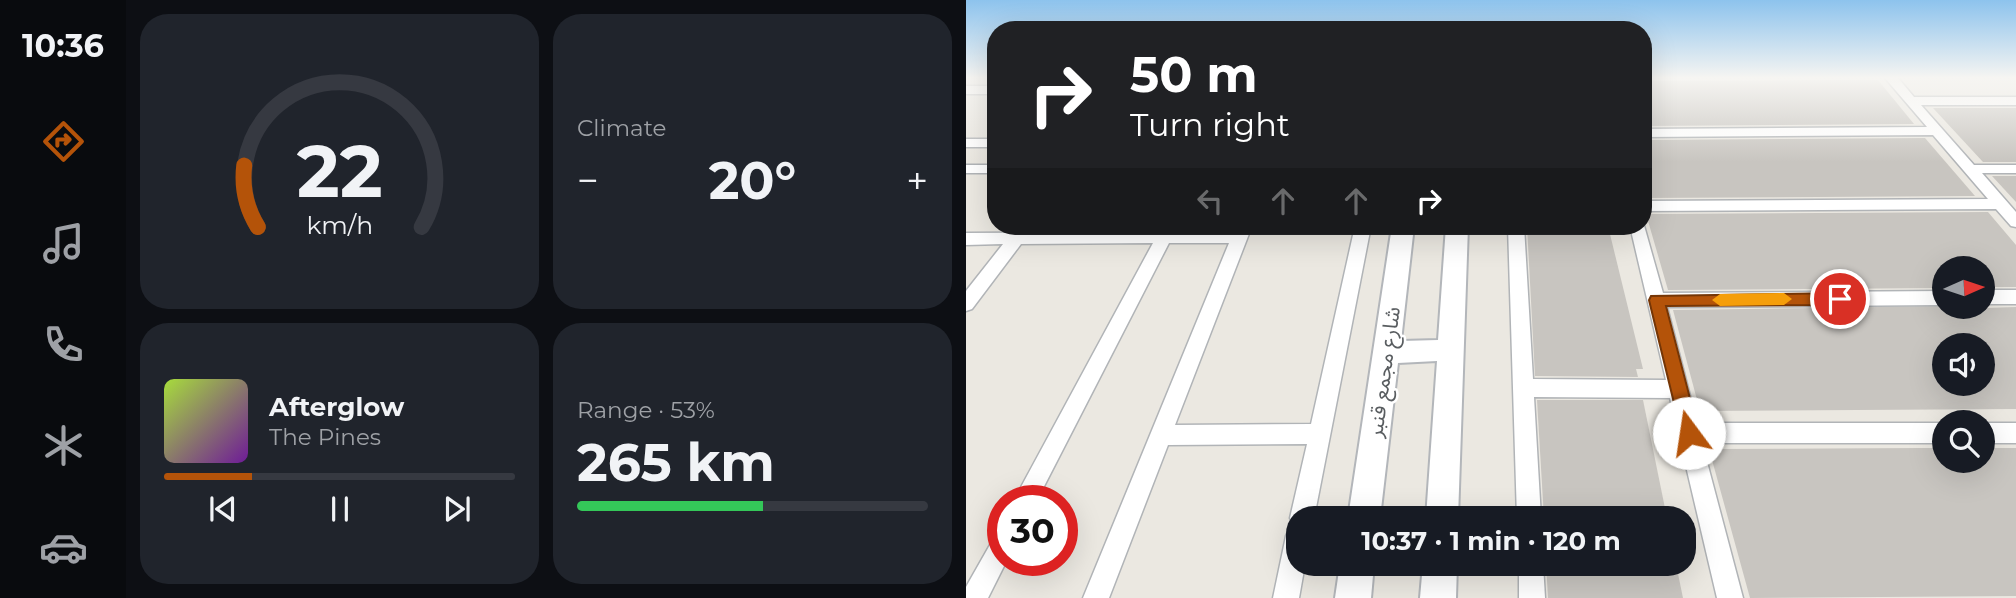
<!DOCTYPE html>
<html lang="en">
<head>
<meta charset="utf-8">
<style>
	:root { --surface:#171b24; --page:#20242c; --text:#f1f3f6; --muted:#9ea1a6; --line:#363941; --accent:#b45309 }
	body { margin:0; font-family:Montserrat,"Noto Sans Arabic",sans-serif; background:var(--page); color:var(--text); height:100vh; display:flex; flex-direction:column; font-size:26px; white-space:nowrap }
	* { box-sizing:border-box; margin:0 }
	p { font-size:23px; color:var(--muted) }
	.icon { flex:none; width:38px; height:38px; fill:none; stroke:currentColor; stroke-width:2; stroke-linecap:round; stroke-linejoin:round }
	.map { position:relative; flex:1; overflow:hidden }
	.details { display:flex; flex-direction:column; gap:14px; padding:14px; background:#0d0f14; width:840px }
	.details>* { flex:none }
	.guide { position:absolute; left:21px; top:21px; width:665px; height:214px; border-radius:28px; box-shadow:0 7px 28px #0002; background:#202124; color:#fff; overflow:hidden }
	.needle { width:46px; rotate:87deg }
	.buttons { position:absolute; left:966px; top:256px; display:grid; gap:14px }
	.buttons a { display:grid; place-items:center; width:63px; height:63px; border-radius:50%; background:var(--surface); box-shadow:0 7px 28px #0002; font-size:35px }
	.speed { position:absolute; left:21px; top:485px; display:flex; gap:14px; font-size:35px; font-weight:700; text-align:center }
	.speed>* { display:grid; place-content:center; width:91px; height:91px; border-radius:50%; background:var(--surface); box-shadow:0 7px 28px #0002; line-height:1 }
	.speed .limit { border:10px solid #d22; background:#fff; color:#111 }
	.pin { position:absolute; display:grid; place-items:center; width:60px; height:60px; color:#fff; margin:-30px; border:4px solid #fff; border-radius:50%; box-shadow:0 2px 7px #0007 }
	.me { position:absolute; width:77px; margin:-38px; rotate:346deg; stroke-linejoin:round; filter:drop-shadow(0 0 5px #0008) }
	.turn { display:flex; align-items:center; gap:24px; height:147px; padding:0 28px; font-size:32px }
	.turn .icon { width:91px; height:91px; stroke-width:2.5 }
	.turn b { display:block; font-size:49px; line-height:60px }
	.lanes { display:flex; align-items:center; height:66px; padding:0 28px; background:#0003; justify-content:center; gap:35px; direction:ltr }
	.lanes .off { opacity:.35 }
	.big { font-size:52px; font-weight:700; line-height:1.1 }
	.details .card { flex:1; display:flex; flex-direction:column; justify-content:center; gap:10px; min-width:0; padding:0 24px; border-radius:28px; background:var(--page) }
	.details .dial { align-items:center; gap:0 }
	.dial svg { height:182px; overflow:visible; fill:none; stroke:var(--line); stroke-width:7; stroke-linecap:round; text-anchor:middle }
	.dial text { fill:var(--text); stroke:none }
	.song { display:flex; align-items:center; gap:21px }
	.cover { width:84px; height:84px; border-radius:10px; background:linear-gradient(135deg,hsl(80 70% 55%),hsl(280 70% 35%)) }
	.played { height:7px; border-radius:4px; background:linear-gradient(90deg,var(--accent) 25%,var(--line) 25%) }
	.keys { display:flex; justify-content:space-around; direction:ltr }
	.heat { display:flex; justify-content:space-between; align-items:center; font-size:38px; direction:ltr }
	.charge { height:10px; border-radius:5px; background:linear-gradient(90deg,#34c759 53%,var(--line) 0) }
	.details .tiles { flex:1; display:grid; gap:14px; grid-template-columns:repeat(2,1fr) }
	.trip { position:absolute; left:320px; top:506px; width:410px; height:70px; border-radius:28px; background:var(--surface); box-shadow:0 7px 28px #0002; font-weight:700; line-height:70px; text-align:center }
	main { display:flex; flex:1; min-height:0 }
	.tabs { display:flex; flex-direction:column; width:126px; justify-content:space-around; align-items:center; background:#090b0e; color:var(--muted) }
	.tabs .icon { width:49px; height:49px }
	.tabs .on { color:var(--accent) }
	.tabs b { font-size:32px; color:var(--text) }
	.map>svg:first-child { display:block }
	.building { fill:#c8c5c0; fill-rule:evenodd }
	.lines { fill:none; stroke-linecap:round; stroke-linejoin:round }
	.minor-casing { stroke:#b1b4b7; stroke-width:3 }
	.secondary-casing { stroke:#b3b6ba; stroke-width:4 }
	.minor { fill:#fff; fill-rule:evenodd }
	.secondary { fill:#fff; fill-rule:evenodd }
	.route { fill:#b45309; stroke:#753606; stroke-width:2 }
	.slow { fill:#f59e0b }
	.labels { text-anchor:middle; stroke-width:5; stroke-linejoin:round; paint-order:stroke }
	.street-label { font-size:21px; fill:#595d60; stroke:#fff }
</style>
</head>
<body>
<main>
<nav class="tabs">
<b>10:36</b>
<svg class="icon on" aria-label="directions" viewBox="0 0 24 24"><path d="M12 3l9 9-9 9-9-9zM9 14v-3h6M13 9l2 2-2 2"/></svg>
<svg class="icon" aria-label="music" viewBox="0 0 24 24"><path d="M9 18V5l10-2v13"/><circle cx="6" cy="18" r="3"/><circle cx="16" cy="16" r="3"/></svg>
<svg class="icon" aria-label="phone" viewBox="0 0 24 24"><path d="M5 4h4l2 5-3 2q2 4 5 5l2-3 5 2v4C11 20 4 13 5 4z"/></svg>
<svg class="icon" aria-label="climate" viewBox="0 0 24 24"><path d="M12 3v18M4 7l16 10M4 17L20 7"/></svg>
<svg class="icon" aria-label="car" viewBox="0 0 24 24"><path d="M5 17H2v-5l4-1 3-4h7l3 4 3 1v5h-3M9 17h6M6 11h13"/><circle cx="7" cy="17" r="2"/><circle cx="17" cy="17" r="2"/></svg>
</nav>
<section class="details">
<div class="tiles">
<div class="card dial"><svg viewBox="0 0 100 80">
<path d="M14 69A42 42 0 1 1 86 69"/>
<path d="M14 69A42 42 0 0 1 8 42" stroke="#b45309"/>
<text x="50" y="56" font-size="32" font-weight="700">22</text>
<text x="50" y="72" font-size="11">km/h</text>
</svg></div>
<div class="card"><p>Climate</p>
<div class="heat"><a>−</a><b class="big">20°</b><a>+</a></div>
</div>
<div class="card">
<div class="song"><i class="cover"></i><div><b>Afterglow</b><p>The Pines</p></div></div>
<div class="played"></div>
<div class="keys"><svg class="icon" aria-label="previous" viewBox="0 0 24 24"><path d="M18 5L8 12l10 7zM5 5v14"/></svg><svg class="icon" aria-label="pause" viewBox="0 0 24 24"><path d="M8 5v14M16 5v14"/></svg><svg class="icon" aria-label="next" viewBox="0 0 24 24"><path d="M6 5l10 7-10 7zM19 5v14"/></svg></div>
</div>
<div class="card"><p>Range · 53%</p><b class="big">265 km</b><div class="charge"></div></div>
</div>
</section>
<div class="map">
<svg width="1050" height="598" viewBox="0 0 1050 598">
	<rect width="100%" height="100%" fill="#ebe8e1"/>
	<g class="building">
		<path d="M912,80l36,44 -271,2v-45z"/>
		<path d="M967,108h83v54h-33z"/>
		<path d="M959,138l50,58 -332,2v-58z"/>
		<path d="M1026,176h24v26z"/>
		<path d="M1022,212l28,33v42h-33v-19h-39v20l-276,2 -22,-76z"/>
		<path d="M561,226h81l35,143h-7l2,8 -103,-1z"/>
		<path d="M980,306l8,3 62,-2v102l-316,2 -27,-101zM978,345h39v38h-39z"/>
		<path d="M571,400h106l24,118h-123z"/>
		<path d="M955,448h23v12h39v-12h33v148l-266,2 -41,-149z"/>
		<path d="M580,564h130l7,34h-135z"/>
	</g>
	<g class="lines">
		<g class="minor-casing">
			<g id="minor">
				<path d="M919,78h13l16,19h102v8h-95l53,60h42v8h-34l34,39v15l-5,-1 -15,-17 -353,2v-10l345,-2 -55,-64 -290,2v-8l284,-2z"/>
				<rect x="0" y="86" width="30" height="8"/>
				<rect x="0" y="139" width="30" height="8"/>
				<rect x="0" y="165" width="30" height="8"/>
				<path d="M677,222l20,71 281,-2v14l-277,2 30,116h247v20h-242l41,155h-26l-47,-200 -136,-1 7,121h-24l-9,-292h16l9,153 133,1 -36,-154h13z"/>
				<path d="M270,226h16l-77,199 136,-1 44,-198h16l-57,292h-16v46h7l-6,34h-26l13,-62 4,-8 4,-2 -4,-8 17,-74 -139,1 -59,153h-26l146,-355h-60l-132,257h-23l139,-257 -132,1 -49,65 -6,2v-20l37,-47 -37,1v-12l268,-1z"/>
				<rect x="1017" y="290" width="33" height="14"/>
				<rect x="1017" y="423" width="33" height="20"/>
				<path d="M37,532v28h4l-19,38h-22v-11l29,-51z"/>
				<path d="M553,564h24l2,34h-26z"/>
			</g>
		</g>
		<g class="secondary-casing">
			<g id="secondary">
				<path d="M426,226h22l-13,115 37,-1 8,-114h22l-10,292h-32l11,-157 -39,2 -18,155h-32z"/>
				<path d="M374,564h34l-3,34h-36z"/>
				<path d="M457,564h34l-1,34h-36z"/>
			</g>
		</g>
		<use href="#minor" class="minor"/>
		<use href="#secondary" class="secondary"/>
	</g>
	<linearGradient id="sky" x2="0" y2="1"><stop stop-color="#8dc3ed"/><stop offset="0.48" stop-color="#f6f5f2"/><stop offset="1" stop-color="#f6f5f2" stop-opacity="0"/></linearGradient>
	<rect width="1050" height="162" fill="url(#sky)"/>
	<path class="route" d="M874,293l8,6 -8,6 -174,1 33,127 -3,7 -7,2 -6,-2 -34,-140 2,-4z"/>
	<path class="slow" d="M818,293l8,6 -8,6 -64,1 -8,-6 8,-6z"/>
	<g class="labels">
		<g class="street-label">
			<text transform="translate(418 372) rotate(-82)" y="7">شارع مجمع قنبر</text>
		</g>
	</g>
</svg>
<div class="buttons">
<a><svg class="needle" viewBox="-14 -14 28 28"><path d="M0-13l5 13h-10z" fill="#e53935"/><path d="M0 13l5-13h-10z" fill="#9ea1a6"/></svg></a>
<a><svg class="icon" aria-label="sound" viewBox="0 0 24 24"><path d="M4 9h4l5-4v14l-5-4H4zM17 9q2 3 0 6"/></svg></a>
<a><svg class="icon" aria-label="search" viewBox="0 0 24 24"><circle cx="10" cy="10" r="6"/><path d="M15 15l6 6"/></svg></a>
</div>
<div class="speed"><div class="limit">30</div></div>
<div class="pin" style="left:874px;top:299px;background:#d93025"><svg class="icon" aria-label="arrive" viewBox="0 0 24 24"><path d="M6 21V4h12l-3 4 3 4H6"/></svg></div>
<svg class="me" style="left:723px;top:433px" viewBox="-20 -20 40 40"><circle r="19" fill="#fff"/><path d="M0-13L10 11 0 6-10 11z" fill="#b45309"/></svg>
<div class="trip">10:37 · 1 min · 120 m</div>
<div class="guide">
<div class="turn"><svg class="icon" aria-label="right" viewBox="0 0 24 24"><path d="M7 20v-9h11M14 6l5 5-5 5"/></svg><div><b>50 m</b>Turn right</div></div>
<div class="lanes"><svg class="icon off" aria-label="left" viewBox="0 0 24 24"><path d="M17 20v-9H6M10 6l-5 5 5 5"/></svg><svg class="icon off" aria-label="ahead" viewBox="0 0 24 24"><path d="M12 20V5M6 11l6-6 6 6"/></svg><svg class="icon off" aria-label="ahead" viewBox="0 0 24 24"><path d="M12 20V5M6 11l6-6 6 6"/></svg><svg class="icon" aria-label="right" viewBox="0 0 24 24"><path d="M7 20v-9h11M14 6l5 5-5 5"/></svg></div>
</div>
</div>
</main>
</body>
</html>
